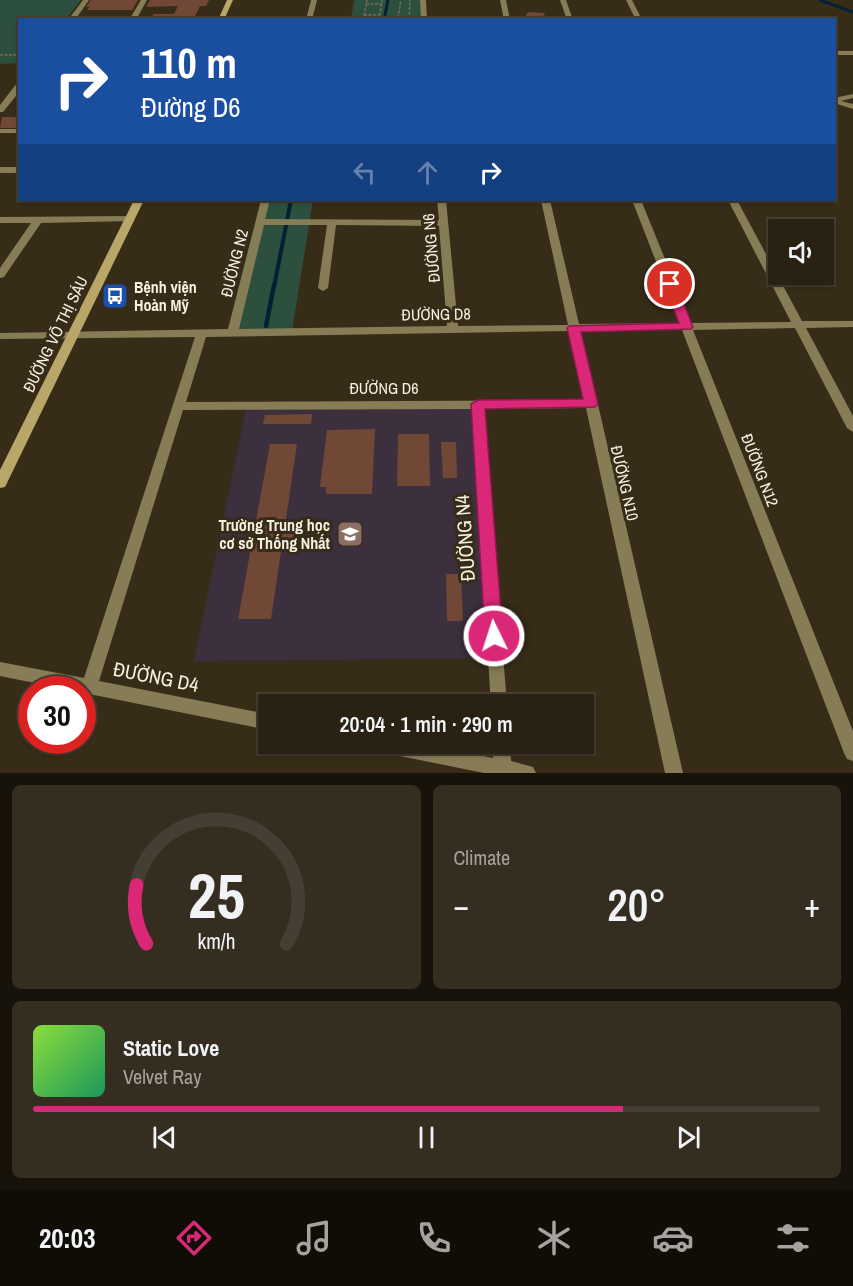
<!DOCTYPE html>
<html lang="en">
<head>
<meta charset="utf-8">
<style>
	:root { --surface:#292112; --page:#352e20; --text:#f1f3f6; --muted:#a5a39f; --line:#453e32; --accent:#db2777 }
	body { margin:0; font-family:"Archivo Narrow",sans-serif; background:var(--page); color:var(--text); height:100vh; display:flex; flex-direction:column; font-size:22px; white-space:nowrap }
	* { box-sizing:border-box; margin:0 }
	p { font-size:20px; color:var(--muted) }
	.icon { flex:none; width:33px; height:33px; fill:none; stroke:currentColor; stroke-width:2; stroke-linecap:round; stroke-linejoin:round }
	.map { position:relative; height:773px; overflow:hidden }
	.details { display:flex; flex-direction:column; gap:12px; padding:12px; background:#17120a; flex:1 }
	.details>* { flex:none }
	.hud { position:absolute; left:18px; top:18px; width:818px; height:183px; border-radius:0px; box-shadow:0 2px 4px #0004,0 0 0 2px var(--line); background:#1a4fa0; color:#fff; overflow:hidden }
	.tools { position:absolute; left:768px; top:219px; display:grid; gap:12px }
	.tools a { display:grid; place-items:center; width:66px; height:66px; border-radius:0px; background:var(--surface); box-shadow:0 2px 4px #0004,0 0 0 2px var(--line); font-size:30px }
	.speed { position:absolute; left:18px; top:676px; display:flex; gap:12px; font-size:30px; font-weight:700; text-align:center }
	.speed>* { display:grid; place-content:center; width:78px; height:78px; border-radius:50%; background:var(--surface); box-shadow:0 2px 4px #0004,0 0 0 2px var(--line); line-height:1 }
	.speed .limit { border:9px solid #d22; background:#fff; color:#111 }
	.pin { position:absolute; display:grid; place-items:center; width:51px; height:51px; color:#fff; margin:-26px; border:3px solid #fff; border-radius:50%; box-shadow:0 2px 6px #0007 }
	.me { position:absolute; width:66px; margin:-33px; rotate:356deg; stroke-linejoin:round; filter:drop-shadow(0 0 4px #0008) }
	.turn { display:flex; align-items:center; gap:21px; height:126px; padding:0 24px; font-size:27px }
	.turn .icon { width:78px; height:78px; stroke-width:2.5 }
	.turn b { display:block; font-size:42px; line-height:51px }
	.lanes { display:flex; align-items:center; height:57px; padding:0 24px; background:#0003; justify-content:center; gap:30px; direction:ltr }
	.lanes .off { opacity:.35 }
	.big { font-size:45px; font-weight:600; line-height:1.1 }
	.details .card { flex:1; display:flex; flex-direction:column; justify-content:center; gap:9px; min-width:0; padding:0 21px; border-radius:9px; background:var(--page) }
	.details .dial { align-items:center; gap:0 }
	.dial svg { height:156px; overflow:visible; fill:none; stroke:var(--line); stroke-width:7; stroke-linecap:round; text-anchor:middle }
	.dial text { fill:var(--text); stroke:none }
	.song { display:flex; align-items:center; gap:18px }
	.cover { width:72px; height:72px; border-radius:9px; background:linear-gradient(135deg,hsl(90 70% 55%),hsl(150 70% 35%)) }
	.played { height:6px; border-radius:3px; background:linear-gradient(90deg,var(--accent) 75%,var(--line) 75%) }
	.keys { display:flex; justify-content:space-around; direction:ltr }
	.heat { display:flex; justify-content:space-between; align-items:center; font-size:33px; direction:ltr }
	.details .tiles { flex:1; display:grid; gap:12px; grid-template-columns:1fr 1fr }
	.card:last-child { grid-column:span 2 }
	.trip { position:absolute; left:258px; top:694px; width:336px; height:60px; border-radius:0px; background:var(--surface); box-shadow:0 2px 4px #0004,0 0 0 2px var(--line); font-weight:600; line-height:60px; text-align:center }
	.tab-bar { display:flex; height:96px; justify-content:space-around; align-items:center; background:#100d07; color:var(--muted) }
	.tab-bar .icon { width:42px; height:42px }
	.tab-bar .selected { color:var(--accent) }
	.tab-bar b { font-size:27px; color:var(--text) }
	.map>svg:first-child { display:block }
	.education { fill:#3c303f }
	.green { fill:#2d4f3e }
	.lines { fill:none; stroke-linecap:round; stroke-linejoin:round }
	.stream-far2 { stroke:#042034; stroke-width:3 }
	.stream-far1 { stroke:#042034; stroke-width:4 }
	.stream { stroke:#042034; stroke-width:4.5 }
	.building { fill:#714735 }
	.path { stroke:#756c5a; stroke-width:1.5; stroke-dasharray:3 1.5; stroke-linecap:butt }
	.street { fill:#867c55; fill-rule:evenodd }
	.secondary { fill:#b9a769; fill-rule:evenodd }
	.route { fill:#db2777; stroke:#8e194d; stroke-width:1.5 }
	.labels { text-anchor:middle; stroke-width:6; stroke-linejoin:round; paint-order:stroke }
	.street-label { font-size:16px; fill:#f7f0e3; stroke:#372c18 }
	.poi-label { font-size:16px; font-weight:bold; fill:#f7f0e3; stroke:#372c18; text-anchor:start }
	.near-street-label { font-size:20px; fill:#f7f0e3; stroke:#372c18 }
</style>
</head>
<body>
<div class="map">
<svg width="853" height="773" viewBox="0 0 853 773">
	<rect width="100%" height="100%" fill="#372c18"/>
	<path class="education" d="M472,408l17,250 -295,3 52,-252z"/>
	<g class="green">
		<path d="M0,0h81l-15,19 -46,1 -1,43 -19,1z"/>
		<path d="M354,0h67v19l-70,1z"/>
		<path d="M265,200h48l-21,131 -54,1z"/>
	</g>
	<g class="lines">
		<g class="stream-far2">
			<path d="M820,0l33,12"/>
			<path d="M384,20l4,-20"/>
		</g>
		<path class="stream-far1" d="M274,287l17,-87"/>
		<path class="stream" d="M266,326l8,-41"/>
	</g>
	<g class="building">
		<path d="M91,0h47l-6,10h-45l3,-3h-4z"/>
		<path d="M150,0h59l-3,6h-6l-7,14h-38l3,-4h-6l2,-2h20l4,-8 -32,1z"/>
		<path d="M528,12l17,1 -3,7 -18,-1z"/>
		<path d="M2,117h18v11h-20z"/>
		<path d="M312,414l-1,10h-48l2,-9z"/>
		<path d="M375,429l-3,65h-46v-7h-6l7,-57z"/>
		<path d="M398,434h31l1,52h-33z"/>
		<path d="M441,442h15l1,36h-14z"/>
		<path d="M270,444h27l-12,82h13l-3,26h-14l-10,67h-33z"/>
		<path d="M446,574h15l2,47h-16z"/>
	</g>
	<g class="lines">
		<g class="path">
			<path d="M366,4h16"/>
			<path d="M364,15h16"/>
			<path d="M398,18h15"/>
			<path d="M398,18l3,-18"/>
			<path d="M409,19l1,-19"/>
			<path d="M363,20l4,-20"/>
			<path d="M379,20l3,-20"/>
			<path d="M0,55h20"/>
		</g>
		<g class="street">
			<path d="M83,0h6l-14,20h-7z"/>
			<path d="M141,0h6l-11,20h-7z"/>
			<path d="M311,0h6l-5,20h-6z"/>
			<path d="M420,0h6l1,20h-6z"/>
			<path d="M500,0h6l4,20h-6z"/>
			<path d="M560,0h6l7,20h-6z"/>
			<path d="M626,0h6l10,20h-6z"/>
			<rect x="834" y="51" width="19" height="4"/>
			<path d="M17,83h3v8l-17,21h-3v-7z"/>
			<path d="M853,94v4l-12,3 12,3v5l-19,-6v-5z"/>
			<rect x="0" y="129" width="20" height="4"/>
			<rect x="0" y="167" width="20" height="6"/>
			<path d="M261,200h9l-5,19 174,1 -2,-20h9l12,126 110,-1 -27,-125h9l29,124 101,-1 -48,-123h9l50,123 100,-1 -63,-122h9l65,121h51v6l-47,1 47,88v16l-6,-4 -52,-100 -102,2 160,401v30l-6,-2 -3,-6 -162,-423 -101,1 102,442h-18l-79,-365 -102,1 23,296h-16l-19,-296 -289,1 -84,271 169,33v16l-179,-36 -7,-1v-3h-13l-69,-14v-14l84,16 111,-341 -195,2v-6l228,-4zM264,225h63l-9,63 5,3 5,-3 8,-63 103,1 8,100 -208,3zM570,331l15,69 -399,2 20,-65z"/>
			<path d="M130,216l3,1v4l-92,2 -37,54 -4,1v-10l31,-45h-31v-6z"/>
			<path d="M371,744h52l70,14 -1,-14h18l1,17 22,6 3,6h-52l-104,-21 -6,-2z"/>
		</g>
		<g class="secondary">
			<path d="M227,0h6l-9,20h-6z"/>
			<path d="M134,200h10l-137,283 -2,4 -5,1v-18z"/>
		</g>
	</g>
	<path class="route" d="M670,281l6,3 17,43 -2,2 -110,3 17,72 -3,3 -110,2 18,227 -3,5 -6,2 -6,-2 -3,-5 -14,-232 7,-4 105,-1 -16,-71 2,-2 110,-3 -15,-39z"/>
	<defs>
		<g id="bus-square" transform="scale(1.35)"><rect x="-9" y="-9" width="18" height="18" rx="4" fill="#1a4fb4" stroke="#372c18"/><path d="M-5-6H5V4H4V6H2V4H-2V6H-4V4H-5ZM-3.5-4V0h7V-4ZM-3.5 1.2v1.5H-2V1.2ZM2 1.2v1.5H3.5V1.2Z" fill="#fff"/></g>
		<g id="school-square" transform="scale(1.35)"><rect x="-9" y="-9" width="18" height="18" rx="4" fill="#8d6e63" stroke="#372c18"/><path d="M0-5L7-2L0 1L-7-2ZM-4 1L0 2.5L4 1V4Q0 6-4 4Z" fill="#fff"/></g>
	</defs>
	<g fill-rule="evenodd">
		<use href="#bus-square" x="115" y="296"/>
		<use href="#school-square" x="350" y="534"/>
	</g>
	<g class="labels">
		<g class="street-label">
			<text transform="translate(431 248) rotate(-95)" y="6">ĐƯỜNG N6</text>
			<text transform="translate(234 263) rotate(-76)" y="6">ĐƯỜNG N2</text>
			<text transform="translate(436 314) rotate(-1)" y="6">ĐƯỜNG D8</text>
			<text transform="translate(55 334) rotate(-64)" y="6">ĐƯỜNG VÕ THỊ SÁU</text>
			<text x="384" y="394">ĐƯỜNG D6</text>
			<text transform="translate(760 470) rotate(69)" y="6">ĐƯỜNG N12</text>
			<text transform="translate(625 483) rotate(77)" y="6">ĐƯỜNG N10</text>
		</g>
		<g class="poi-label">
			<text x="134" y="293">Bệnh viện<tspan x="134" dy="18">Hoàn Mỹ</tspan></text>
			<text x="330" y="531" text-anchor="end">Trường Trung học<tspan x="330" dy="18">cơ sở Thống Nhất</tspan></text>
		</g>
		<g class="near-street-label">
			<text transform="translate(465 538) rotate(-94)" y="7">ĐƯỜNG N4</text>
			<text transform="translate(156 677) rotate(11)" y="7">ĐƯỜNG D4</text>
		</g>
	</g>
</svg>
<div class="tools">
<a><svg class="icon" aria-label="sound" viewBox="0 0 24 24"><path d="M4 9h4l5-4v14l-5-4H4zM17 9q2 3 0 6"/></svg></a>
</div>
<div class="speed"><div class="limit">30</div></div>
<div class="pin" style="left:670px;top:284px;background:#d93025"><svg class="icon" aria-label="arrive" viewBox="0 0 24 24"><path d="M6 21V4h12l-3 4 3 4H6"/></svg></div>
<svg class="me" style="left:494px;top:636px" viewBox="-20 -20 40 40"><circle r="17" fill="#db2777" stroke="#fff" stroke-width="3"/><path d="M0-11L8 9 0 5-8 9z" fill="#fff"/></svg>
<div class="trip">20:04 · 1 min · 290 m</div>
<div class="hud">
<div class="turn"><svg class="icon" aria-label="right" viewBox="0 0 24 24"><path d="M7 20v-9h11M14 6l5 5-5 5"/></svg><div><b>110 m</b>Đường D6</div></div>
<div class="lanes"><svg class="icon off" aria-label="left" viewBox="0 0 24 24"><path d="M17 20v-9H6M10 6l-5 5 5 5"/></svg><svg class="icon off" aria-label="ahead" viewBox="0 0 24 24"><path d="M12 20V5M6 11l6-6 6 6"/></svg><svg class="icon" aria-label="right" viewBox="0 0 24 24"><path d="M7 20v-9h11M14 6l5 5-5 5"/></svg></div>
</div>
</div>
<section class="details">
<div class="tiles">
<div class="card dial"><svg viewBox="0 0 100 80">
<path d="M14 69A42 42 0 1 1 86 69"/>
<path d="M14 69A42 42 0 0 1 9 39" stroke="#db2777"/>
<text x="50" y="56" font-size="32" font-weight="700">25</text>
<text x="50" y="72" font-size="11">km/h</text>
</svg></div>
<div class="card"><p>Climate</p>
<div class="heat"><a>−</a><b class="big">20°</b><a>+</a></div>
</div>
<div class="card">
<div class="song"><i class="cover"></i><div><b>Static Love</b><p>Velvet Ray</p></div></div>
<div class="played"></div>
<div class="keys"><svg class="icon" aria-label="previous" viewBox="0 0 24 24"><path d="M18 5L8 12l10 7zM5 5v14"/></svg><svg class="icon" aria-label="pause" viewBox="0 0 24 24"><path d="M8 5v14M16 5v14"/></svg><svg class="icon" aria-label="next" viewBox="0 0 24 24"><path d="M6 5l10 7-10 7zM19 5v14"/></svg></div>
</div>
</div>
</section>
<nav class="tab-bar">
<b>20:03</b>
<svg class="icon selected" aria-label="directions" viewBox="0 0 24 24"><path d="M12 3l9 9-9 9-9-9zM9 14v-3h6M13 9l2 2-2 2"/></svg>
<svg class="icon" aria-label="music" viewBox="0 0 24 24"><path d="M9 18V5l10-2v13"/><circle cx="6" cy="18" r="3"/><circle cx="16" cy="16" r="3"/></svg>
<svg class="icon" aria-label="phone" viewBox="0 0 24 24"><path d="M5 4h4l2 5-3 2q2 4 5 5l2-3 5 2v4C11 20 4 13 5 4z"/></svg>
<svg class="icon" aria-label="climate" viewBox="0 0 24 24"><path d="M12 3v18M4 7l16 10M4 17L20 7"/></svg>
<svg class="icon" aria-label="car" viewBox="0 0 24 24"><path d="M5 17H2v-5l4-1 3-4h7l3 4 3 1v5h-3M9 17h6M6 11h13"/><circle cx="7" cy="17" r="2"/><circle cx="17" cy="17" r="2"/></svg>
<svg class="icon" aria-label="filters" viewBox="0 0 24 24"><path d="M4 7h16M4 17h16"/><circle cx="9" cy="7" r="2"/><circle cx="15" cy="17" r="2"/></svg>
</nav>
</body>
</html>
